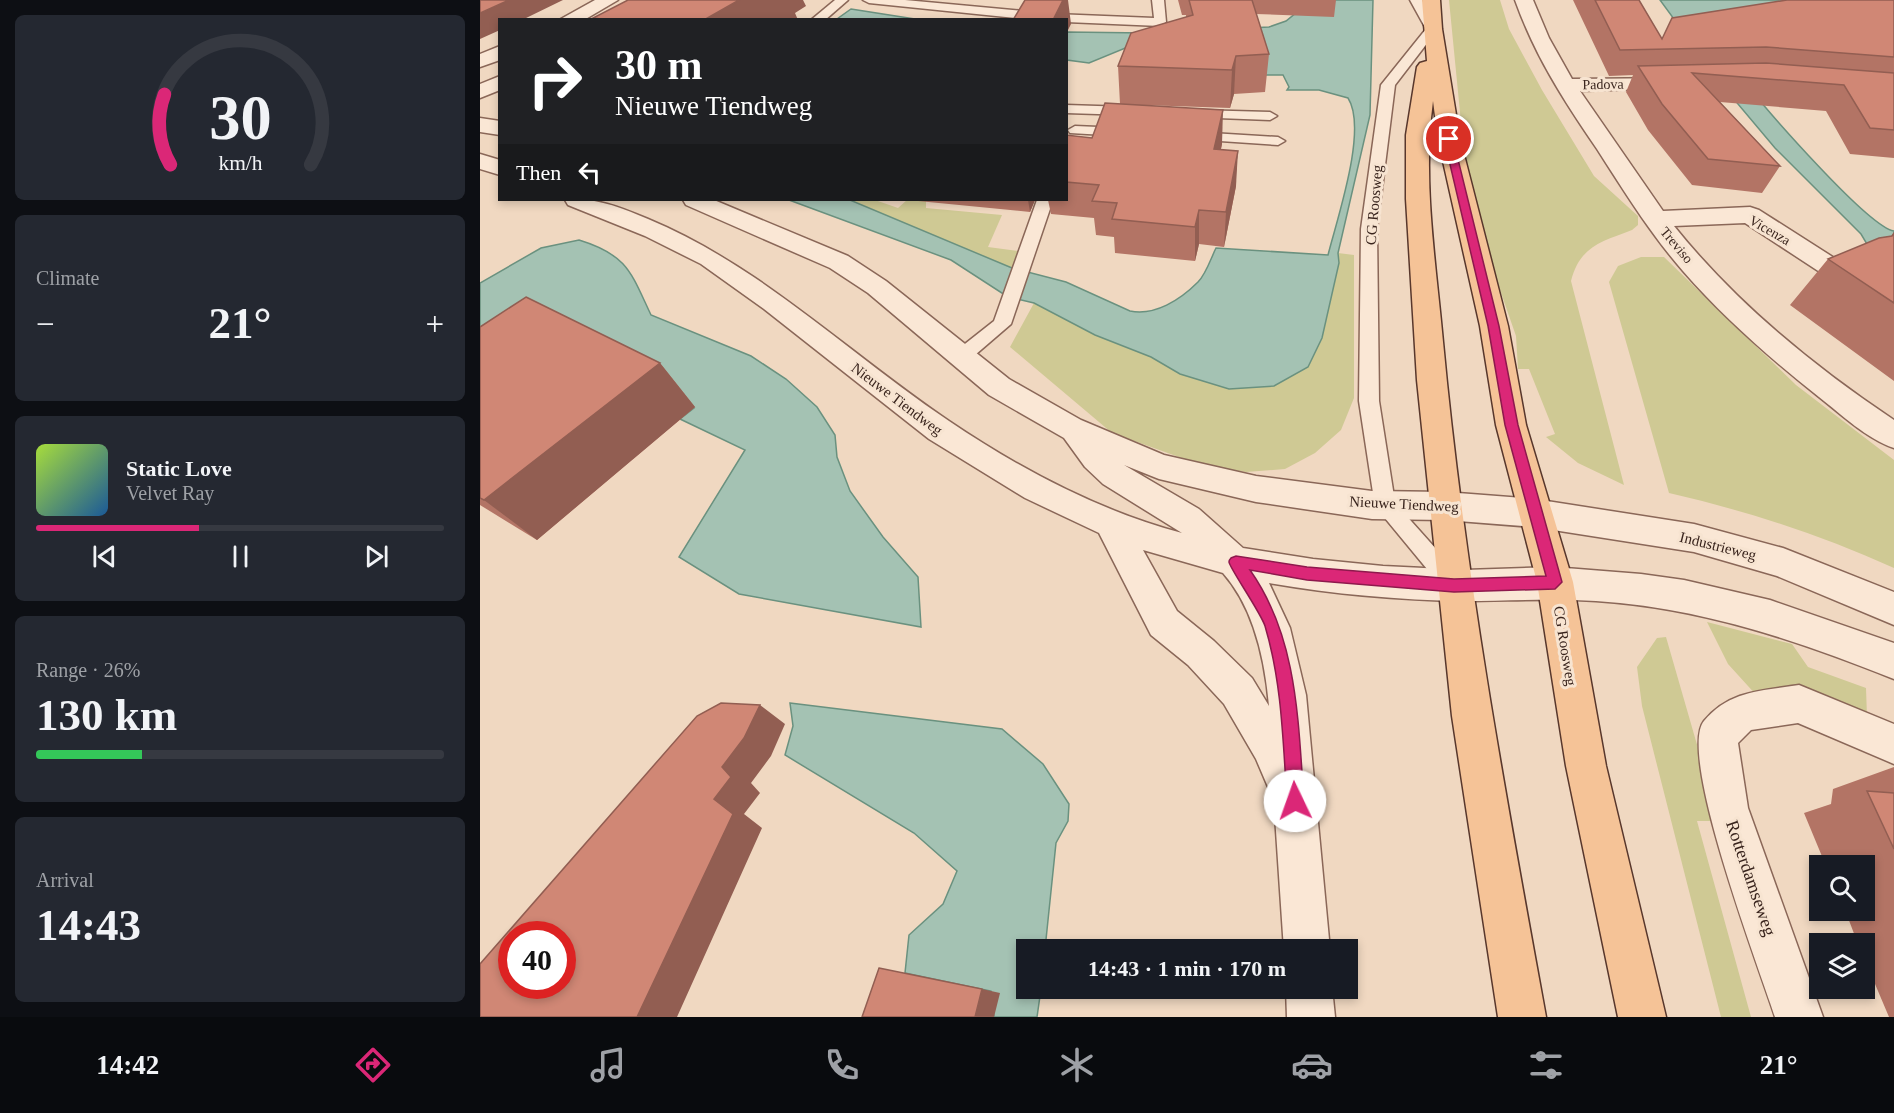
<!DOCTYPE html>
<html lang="en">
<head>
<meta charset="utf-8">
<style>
	:root { --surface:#171b24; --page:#242831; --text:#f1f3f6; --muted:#9ea1a6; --line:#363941; --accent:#db2777 }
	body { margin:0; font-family:"Times New Roman",serif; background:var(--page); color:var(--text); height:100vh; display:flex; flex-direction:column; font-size:22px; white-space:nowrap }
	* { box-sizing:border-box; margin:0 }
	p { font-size:20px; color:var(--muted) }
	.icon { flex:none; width:33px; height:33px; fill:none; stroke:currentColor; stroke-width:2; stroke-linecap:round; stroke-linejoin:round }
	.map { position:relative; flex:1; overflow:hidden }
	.panel { display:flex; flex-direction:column; gap:15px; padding:15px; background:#0d0f14; width:480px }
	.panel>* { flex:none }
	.hud { position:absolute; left:18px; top:18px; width:570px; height:183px; border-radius:0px; box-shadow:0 3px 9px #0003; background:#202124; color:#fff; overflow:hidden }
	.fabs { position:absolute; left:1329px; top:855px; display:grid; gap:12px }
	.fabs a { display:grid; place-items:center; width:66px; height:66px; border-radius:0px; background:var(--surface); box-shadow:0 3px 9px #0003; font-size:30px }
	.speed { position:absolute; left:18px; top:921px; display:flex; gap:12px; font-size:30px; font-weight:700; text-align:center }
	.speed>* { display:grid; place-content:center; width:78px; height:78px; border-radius:50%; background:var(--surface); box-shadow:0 3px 9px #0003; line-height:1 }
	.speed .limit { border:9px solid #d22; background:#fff; color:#111 }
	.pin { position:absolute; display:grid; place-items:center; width:51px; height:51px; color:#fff; margin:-26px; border:3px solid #fff; border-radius:50%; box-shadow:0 2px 6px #0007 }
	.me { position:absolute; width:66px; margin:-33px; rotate:357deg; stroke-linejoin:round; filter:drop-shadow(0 0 4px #0008) }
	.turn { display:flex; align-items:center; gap:21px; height:126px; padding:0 18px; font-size:27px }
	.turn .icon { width:78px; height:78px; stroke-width:2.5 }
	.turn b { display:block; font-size:42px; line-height:51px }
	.then { display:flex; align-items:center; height:57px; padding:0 18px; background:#0003; gap:12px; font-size:22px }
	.big { font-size:45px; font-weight:700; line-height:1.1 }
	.panel .tile { flex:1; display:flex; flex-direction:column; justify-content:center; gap:9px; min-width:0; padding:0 21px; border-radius:9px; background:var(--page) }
	.panel .dial { align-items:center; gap:0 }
	.dial svg { height:156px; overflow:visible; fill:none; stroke:var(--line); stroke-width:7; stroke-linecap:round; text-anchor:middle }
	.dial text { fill:var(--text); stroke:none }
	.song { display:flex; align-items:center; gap:18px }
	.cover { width:72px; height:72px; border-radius:9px; background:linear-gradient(135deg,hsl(80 70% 55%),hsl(210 70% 35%)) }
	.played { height:6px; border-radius:3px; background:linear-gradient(90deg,var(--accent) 40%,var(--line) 40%) }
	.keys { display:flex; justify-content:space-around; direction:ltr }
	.heat { display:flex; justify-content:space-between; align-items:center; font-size:33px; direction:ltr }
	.charge { height:9px; border-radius:4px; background:linear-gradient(90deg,#34c759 26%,var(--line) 0) }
	.trip { position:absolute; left:536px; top:939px; width:342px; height:60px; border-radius:0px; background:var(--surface); box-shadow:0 3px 9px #0003; font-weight:700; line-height:60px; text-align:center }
	.tab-bar { display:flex; height:96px; justify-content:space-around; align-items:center; background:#090b0e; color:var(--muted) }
	.tab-bar .icon { width:42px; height:42px }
	.tab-bar .current { color:var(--accent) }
	.tab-bar b { font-size:27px; color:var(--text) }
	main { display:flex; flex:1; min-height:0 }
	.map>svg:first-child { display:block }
	.green { fill:#cfc994 }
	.water { fill:#a4c2b3; stroke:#6a917f; stroke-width:1.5 }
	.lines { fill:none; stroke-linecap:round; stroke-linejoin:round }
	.service-casing { stroke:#8a6758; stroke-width:3 }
	.minor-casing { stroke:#8a6758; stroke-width:3 }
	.tertiary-casing { stroke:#8a6758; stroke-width:3 }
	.primary-casing { stroke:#58372c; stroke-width:3 }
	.service { fill:#fae7d5; fill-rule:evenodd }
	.minor { fill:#fae7d5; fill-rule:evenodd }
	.tertiary { fill:#fae7d5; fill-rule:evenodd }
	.primary { fill:#f5c397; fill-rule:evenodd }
	.wall { fill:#b37465 }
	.shaded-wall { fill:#925e52 }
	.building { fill:#d08775; stroke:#925e52; stroke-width:1.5; fill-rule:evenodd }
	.route { fill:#db2777; stroke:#8e194d; stroke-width:1.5 }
	.labels { text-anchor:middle; stroke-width:6; stroke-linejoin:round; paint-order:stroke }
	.far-street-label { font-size:14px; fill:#39241d; stroke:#f7e4d1 }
	.street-label { font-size:15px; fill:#39241d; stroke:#f7e4d1 }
	.near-street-label { font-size:18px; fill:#39241d; stroke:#f7e4d1 }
</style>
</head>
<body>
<main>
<section class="panel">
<div class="tile dial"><svg viewBox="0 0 100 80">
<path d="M14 69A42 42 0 1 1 86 69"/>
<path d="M14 69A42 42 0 0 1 11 33" stroke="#db2777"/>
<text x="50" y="56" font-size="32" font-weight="700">30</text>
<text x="50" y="72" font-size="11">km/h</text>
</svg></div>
<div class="tile"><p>Climate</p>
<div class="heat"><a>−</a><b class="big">21°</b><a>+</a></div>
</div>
<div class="tile">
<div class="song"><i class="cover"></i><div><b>Static Love</b><p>Velvet Ray</p></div></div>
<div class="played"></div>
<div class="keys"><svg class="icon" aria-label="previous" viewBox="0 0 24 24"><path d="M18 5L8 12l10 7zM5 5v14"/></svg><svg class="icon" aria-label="pause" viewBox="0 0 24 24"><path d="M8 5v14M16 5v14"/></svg><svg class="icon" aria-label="next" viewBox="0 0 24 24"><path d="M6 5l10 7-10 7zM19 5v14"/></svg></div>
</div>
<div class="tile"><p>Range · 26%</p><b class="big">130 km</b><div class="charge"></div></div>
<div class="tile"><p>Arrival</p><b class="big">14:43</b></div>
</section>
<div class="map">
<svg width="1414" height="1017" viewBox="0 0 1414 1017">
	<rect width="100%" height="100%" fill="#f0d8c1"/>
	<g class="green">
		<path d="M969,0h51l9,29 33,61 52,86 44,40v9l-6,5c-31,12 -52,16 -61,51l53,204 -46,-22 -32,-26 9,-3 -26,-65h-11l-2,-33 -26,-75 -26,-108z"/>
		<path d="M370,200h25l23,8 9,-8h19v8l76,7 -14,32 30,4 -6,17z"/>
		<path d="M858,253l16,2v143l-13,32 -26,23 -30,16 -39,3 -42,-6 -92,-33 -102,-86 24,-44 61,32 56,22 29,17 128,-7 14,-29 17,-75z"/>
		<path d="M1161,257h23l132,128 98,75v108c-73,-33 -147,-57 -225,-75l-60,-211 9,-16z"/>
		<path d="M1227,622l85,22 16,23 58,21 1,29 -109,-20 -30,-33z"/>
		<path d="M1186,637l53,184h-22l54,196h-30l-79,-311 -5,-39 20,-29z"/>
	</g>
	<g class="water">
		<path d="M818,0h75l-3,115 -32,138 1,10 -17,75 -14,29 -34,19 -45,3 -49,-15 -29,-17 -56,-22 -61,-32 -26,-6 -57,-37 -162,-60h61l162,68 54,14 64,29c25,5 50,-11 68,-29 8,-8 13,-24 18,-34l112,7c9,-36 40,-126 20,-157l-29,-8h-32l2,-3 -6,-12h-20l-128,-31 -46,19 -22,-3v-28l79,1 123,-6 17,-6 11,-9z"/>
		<path d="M1180,0h141l-86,75z"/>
		<path d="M371,9l64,10h-78z"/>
		<path d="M1266,84c21,26 122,143 148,147v44l-14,-9 -19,-32 -86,-86 -53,-63z"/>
		<path d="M99,240c49,15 52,33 72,75l100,41 35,23 31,28 18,28 2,22 13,34 33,46 35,40 3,50 -182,-33 -60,-37 66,-107 -65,-31 14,-11 -214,-80v-45l61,-35z"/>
		<path d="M310,703l212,26 41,35 26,40 -1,17 -12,22 -11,106 -19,1v38l15,1 -4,28h-43l-3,-26 -86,-18 4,-38 34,-31 14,-33 -43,-38 -129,-78 8,-29z"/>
	</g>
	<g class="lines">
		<g class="service-casing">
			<g id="service">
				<path d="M355,0h13l-23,20h-14z"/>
				<path d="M383,0h42l150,14 99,4 -2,-18h12l2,22 -6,4 -94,-4v-2h-32l-165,-17z"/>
				<path d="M930,0h12l16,29 -43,56 -18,144 2,172 16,102 67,75 3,7 -3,7 -8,3 -8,-3 -71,-86 -16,-105 2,-172 20,-144 45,-56z"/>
				<path d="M586,105l63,2 7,4 -7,4 -63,-2z"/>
				<path d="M716,110l74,2 7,4 -7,4 -79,-3 -2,-3z"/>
				<path d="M595,126l47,2 7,4 -7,4 -52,-3 -2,-3z"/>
				<path d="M715,132l83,5 7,4 -7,4 -88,-6v-6z"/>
				<path d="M557,200h16l-42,124 -43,37h-12l-3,-5 3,-5 38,-30z"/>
			</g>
		</g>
		<g class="minor-casing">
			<g id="minor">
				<path d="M115,0h23l-34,20h-25z"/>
				<path d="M1035,0h18l16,38 23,41 109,-1 3,4 -3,4 -7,2 -94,3 83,120 87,-4 9,3 91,58 4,6 -4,6 -9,3 -9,-3 -87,-57 -71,3c61,76 139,140 220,194v28c-27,-9 -52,-33 -75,-51 -48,-38 -95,-79 -136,-126 -33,-38 -59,-80 -86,-122 -33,-48 -62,-93 -82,-149z"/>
				<path d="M20,46v14l-20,7v-13z"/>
				<path d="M1319,685l95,39v40l-96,-41 -47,7 -13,13 10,65 75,209h-48c-15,-47 -98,-263 -71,-296 26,-31 58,-30 95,-36z"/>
			</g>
		</g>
		<g class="tertiary-casing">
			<g id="tertiary">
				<path d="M20,76v14l-20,8v-14z"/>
				<path d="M0,118l20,3v14l-20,-3z"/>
				<path d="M0,154l20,6v15l-20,-6z"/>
				<path d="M85,200c30,-3 55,7 83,19 113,47 200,134 301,202 71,48 150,90 233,112l-79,-49 -18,-17 -21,-29 -75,-43 -121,-102 -38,-25 -144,-63 -3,-5h31l134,56 38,25 123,98 72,41 83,35 92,21 116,15 73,1 89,7 160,25 89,24 111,44v33l-117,-49 -83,-24 -160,-25 -89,-7 -73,-1 -116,-17 -97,-23 -35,-14 75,44 44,39 70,11 70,7 82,4 88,-3 88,7 43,6 86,20 124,43v36c-98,-39 -192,-71 -298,-78 -45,-3 -88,0 -132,0 -65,-1 -132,-7 -195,-18l21,45 16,67 24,255h-46l-10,-149 -18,-42 -32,-55 -36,-39 -37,-30 -52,-102 -74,-35 -96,-59 -165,-130 -63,-45 -56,-28 -77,-31zM663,550l80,23c31,35 42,87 46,133l-17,-28 -38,-37 -37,-30z"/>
				<path d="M806,988h46l3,29h-48z"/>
			</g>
		</g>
		<g class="primary-casing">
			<path id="primary" d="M942,0h18l2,29 18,110 48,187 18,99 47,157 33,184 60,251h-48l-52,-251 -29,-184 -41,-157 -16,-99 -42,-187 -5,-38c-11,80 3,162 10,241 21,227 62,451 103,675h-48l-46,-301 -35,-336 -11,-181v-64l11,-68 3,-4 7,-2z"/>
		</g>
		<use href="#service" class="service"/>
		<use href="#minor" class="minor"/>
		<use href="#tertiary" class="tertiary"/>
		<use href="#primary" class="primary"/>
	</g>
	<g class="wall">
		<path d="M698,0h158l-2,17 -78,-3 13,40 -4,38 -31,2 -4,14 -87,-3 79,39 -1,5 15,37 -12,61 -25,-3 -4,17 -80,-8 -1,-16 -18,-2 -2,-17 -43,-4 -3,-14h18v-65l26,3 28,-34 -2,-38 68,-49v-2h-4z"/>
		<path d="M1093,0h66l23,39 232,-39v158l-44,-4 -24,-43 -106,-9 60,64 -18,27 -70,-8 -44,-55 -22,-38 7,-17 -24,1z"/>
		<path d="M428,200h127l-5,12z"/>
		<path d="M1414,233v148l-104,-76 38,-46 63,-23z"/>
		<path d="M0,327l180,36 35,44 -158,133 -57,-35z"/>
		<path d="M1414,767v250h-5l-25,-59v-14h-6l-13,-34h19v-44h-38l-22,-53 27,-9 2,-15z"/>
	</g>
	<g class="shaded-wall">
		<path d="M29,0h54l-41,20h-22v10l-20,9v-26z"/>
		<path d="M259,0h64l3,6 -11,7 3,7h-94z"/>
		<path d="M583,0h5l3,24 -5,10v-14h-13z"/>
		<path d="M756,56l-2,38 -4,14 2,-38z"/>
		<path d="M743,110l-1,34 -9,39 1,-34z"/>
		<path d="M758,151l-2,35 -12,61 2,-35z"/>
		<path d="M548,200h7l-5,12z"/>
		<path d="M719,210v34l-4,17v-34z"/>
		<path d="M180,363l35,44 -158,133 -53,-40z"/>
		<path d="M280,705l25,19 -14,32 -20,27 9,10 -16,21 18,14 -85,189h-40l77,-218 8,-32z"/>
		<path d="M502,989l18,4 -6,24h-19z"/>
	</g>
	<g class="building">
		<path d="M0,0h29l-29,13z"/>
		<path d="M148,0h111l-35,20h-94l-17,-2z"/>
		<path d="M545,0h38l-10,20h-40z"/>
		<path d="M709,0h63l17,54 -33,2 -4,14 -114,-4 13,-33 62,-18z"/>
		<path d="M1115,0h44l23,39 10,-21 115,-18h107v57l-128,-10 -146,3z"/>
		<path d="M1286,63l128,10v57l-24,-2 -26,-43 -152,-12 88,93 -72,-7 -46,-55 -24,-38z"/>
		<path d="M625,103l118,7 -9,39 24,2 -12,61 -27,-2 -4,17 -83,-8 5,-16 -25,-2 7,-16 -33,-3v-47l26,3z"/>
		<path d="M1414,233v70l-66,-44 51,-21 13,-2z"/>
		<path d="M46,297l134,66 -176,137 -4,-2v-171z"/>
		<path d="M241,703l39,2 -16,33 -22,29 9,10 -17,22 19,15 -96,203h-157v-53l217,-248zM32,934h50v52h-50z"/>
		<path d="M1387,791l27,2v56z"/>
		<path d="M399,968l103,21 -7,28h-113z"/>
	</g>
	<path class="route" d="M969,137l4,2 46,187 19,99 44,157 -7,7 -101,3 -147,-12 -57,-10c48,68 48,151 54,231l-3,6 -6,2 -6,-2 -2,-6c-4,-59 -5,-118 -22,-175 -4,-13 -36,-59 -36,-64 0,-2 1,-3 2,-4l5,-2 71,11 147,12 92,-3 -41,-151 -17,-99 -44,-187z"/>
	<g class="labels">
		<g class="far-street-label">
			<text transform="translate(1123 84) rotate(-1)" y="5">Padova</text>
			<text transform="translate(1290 230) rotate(30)" y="5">Vicenza</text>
			<text transform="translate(1197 245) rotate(50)" y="5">Treviso</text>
		</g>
		<g class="street-label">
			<text transform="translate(894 205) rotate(-85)" y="5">CG Roosweg</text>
			<text transform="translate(417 399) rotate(37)" y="5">Nieuwe Tiendweg</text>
			<text transform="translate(924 504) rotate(3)" y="5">Nieuwe Tiendweg</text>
			<text transform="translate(1238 546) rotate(14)" y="5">Industrieweg</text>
			<text transform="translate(1085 646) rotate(81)" y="5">CG Roosweg</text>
		</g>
		<g class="near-street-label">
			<text transform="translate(1271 878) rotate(71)" y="6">Rotterdamseweg</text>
		</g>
	</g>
</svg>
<div class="fabs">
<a><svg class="icon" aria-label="search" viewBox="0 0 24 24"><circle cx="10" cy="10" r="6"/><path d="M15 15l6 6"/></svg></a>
<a><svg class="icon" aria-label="layers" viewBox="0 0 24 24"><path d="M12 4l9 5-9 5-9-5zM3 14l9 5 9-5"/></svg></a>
</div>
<div class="speed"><div class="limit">40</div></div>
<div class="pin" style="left:969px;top:139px;background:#d93025"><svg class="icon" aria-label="arrive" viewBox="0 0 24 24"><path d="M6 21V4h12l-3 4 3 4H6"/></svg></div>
<svg class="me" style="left:815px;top:801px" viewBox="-20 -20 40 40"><circle r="19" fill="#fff"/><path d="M0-13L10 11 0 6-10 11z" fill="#db2777"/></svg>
<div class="trip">14:43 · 1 min · 170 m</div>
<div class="hud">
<div class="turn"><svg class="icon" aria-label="right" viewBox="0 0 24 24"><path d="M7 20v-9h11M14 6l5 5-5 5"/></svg><div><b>30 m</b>Nieuwe Tiendweg</div></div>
<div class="then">Then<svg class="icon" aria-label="left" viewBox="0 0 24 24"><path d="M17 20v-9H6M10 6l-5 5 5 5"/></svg></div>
</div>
</div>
</main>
<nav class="tab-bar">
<b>14:42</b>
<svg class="icon current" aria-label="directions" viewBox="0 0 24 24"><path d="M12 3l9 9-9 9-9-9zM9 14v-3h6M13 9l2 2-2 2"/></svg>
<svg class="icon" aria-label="music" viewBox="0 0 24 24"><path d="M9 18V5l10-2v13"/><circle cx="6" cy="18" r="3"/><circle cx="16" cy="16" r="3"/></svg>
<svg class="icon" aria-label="phone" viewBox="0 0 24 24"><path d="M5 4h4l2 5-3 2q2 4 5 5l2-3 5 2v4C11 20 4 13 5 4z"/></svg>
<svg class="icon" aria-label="climate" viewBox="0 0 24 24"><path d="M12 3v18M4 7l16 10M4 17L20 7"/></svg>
<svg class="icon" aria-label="car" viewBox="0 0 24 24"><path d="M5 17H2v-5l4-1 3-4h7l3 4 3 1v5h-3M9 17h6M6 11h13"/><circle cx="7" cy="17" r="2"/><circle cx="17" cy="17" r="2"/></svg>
<svg class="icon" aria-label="filters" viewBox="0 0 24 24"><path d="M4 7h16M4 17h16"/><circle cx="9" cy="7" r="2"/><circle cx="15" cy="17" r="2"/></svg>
<b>21°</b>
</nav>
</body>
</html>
